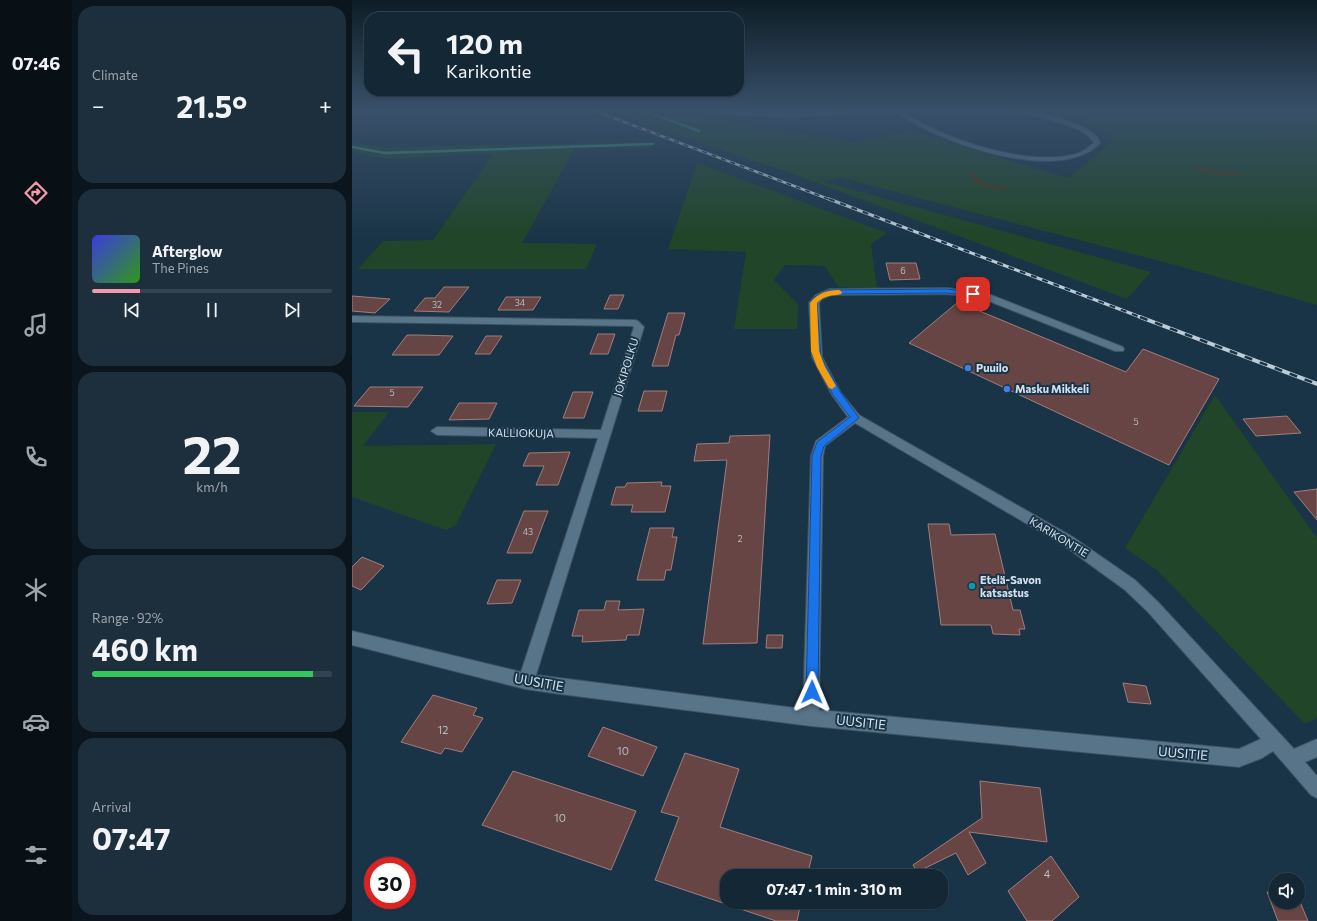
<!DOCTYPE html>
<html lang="en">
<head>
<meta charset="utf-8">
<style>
	:root { --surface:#142735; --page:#1d2f3d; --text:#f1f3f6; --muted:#9da5ad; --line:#334450; --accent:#f39aaa }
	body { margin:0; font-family:Commissioner,sans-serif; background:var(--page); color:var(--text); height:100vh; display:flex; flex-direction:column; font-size:15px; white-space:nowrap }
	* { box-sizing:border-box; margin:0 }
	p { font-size:13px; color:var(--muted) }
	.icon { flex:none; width:22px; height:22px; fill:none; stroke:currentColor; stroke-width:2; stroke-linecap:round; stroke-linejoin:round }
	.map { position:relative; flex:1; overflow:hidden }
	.drawer { display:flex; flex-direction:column; gap:6px; padding:6px; background:#0b151d; width:280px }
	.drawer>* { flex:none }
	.hud { position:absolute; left:12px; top:12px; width:380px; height:84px; border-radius:16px; box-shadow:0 1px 3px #0004,0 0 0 1px var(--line); background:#142735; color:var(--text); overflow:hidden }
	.fabs { position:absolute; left:917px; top:873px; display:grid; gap:8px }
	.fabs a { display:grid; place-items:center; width:36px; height:36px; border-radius:50%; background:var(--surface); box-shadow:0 1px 3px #0004,0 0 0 1px var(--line); font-size:20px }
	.speed { position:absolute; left:12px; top:857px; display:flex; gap:8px; font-size:20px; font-weight:700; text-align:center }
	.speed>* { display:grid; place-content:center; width:52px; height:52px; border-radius:50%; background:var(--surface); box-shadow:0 1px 3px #0004,0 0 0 1px var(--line); line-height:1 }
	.speed .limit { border:6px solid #d22; background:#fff; color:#111 }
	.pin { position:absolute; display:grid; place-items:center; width:34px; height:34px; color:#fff; margin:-17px; border-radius:8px; box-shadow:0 2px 6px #0006 }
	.me { position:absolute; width:44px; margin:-22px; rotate:1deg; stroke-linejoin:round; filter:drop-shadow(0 0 3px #0008) }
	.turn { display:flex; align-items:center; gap:14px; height:84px; padding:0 16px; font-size:18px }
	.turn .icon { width:52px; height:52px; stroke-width:2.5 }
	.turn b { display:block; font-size:28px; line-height:34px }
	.big { font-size:30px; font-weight:700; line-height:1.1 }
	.drawer .widget { flex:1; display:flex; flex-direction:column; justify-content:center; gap:6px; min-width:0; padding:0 14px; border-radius:16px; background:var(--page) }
	.drawer .dial { align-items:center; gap:0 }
	.dial b { font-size:52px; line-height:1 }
	.song { display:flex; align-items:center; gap:12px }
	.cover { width:48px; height:48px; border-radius:6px; background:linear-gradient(135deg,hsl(240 70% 55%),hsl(110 70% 35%)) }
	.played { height:4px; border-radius:2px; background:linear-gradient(90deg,var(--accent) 20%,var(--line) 20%) }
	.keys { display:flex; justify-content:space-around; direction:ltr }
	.heat { display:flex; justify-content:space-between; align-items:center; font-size:22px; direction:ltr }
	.charge { height:6px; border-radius:3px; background:linear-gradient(90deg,#34c759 92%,var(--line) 0) }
	.trip { position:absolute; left:368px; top:869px; width:228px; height:40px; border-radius:16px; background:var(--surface); box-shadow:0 1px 3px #0004,0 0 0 1px var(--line); font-weight:700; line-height:40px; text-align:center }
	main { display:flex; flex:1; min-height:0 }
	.dock { display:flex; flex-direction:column; width:72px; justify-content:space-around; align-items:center; background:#081015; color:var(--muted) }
	.dock .icon { width:28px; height:28px }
	.dock .current { color:var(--accent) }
	.dock b { font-size:18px; color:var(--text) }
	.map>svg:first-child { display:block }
	.green { fill:#204528 }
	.sand { fill:#413918 }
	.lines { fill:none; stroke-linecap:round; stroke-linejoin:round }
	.stream { stroke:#3f8d91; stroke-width:2.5 }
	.building { fill:#664544; stroke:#a27d7c }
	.minor-casing { stroke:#3c5262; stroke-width:2 }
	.minor { fill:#587489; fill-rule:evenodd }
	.rail-far2-casing { stroke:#bbcbd8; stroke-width:2.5 }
	.rail-far1-casing { stroke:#bbcbd8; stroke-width:3 }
	.rail-casing { stroke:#bbcbd8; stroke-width:4 }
	.rail-far2 { stroke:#1a3447; stroke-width:1.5; stroke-dasharray:5; stroke-linecap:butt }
	.rail-far1 { stroke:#1a3447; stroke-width:2; stroke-dasharray:6; stroke-linecap:butt }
	.rail { stroke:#1a3447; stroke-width:2.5; stroke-dasharray:8; stroke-linecap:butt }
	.route { fill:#1a73e8; stroke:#114b97 }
	.slow { fill:#f59e0b }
	.shop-dot { fill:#3f7fe0; stroke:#1a3447; stroke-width:1.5 }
	.culture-dot { fill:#0f9aa8; stroke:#1a3447; stroke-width:1.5 }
	.labels { text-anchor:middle; stroke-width:4; stroke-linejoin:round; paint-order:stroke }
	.number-label { font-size:9px; fill:#b7bac3 }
	.street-label { font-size:11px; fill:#d2e1ed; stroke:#1a3447 }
	.poi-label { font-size:11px; font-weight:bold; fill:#d2e1ed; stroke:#1a3447; text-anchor:start }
	.near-number-label { font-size:11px; fill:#b7bac3 }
	.near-street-label { font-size:13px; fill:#d2e1ed; stroke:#1a3447 }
</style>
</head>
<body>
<main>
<nav class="dock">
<b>07:46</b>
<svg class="icon current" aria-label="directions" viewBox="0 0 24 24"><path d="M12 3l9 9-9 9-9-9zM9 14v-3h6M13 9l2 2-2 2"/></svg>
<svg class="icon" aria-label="music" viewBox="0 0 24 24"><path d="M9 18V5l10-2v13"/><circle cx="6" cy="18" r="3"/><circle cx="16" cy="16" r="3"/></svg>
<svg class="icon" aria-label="phone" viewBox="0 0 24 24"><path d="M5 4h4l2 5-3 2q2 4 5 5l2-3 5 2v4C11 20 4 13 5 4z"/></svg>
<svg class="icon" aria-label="climate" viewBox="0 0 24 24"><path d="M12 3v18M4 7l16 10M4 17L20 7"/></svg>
<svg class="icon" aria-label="car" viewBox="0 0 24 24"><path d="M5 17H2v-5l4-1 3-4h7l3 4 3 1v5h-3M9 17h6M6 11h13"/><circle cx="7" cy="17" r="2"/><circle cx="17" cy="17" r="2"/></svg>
<svg class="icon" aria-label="filters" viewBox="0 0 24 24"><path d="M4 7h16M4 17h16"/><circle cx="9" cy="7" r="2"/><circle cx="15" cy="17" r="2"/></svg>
</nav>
<section class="drawer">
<div class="widget"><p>Climate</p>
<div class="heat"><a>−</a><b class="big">21.5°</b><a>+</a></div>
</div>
<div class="widget">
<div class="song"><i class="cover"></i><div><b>Afterglow</b><p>The Pines</p></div></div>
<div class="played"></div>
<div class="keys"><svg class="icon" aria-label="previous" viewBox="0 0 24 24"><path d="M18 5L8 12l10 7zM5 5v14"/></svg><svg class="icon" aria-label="pause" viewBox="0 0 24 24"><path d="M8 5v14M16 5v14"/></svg><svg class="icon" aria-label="next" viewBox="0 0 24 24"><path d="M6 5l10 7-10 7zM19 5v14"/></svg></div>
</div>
<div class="widget dial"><b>22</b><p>km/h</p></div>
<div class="widget"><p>Range · 92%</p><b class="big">460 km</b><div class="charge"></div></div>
<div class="widget"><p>Arrival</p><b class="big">07:47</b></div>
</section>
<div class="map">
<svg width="965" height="921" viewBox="0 0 965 921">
	<rect width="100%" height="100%" fill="#1a3447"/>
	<g class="green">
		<path d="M252,109h87l44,15 121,18 56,-11 156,47 47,-38 -47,-28 -14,-3h263v196l-146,-41 -332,-87 -14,5 326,90 -24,27 -336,-126 -131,-43z"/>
		<path d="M0,142l29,6 264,-6 7,6h-77l-53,95 75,1 -11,25h-228l25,-28 50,-1 60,-86c-39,-2 -107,13 -141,-3z"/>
		<path d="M345,163l190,70 -16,11 6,44 -39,-1 -13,-21 -40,-1 -11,15 24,24 -1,25h-63l12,-77 -78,-3z"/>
		<path d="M863,395l102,143v180l-12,6 -147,-153 -33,-23z"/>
		<path d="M0,412h37l-26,34 133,-2 -40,81 -10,5 -94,-33z"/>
	</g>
	<g class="sand">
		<path d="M843,165l14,5 39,4c-10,4 -50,1 -56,-8z"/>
		<path d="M617,172l9,4 7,9 16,1 8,4c-7,2 -25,0 -32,-6 -5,-5 -3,-7 -11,-10z"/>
	</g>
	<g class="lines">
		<g class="stream">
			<path d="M287,109l60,22"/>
			<path d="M0,147l33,6 268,-9"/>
		</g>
	</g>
	<g class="building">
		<path d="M534,263h30l4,16 -30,1z"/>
		<path d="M92,287h25l-20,25 -35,-1 11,-13h10z"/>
		<path d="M258,295h14l-6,14h-14z"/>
		<path d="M0,296l38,3 -15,14 -23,-2z"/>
		<path d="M154,297h35l-8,13h-35z"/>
		<path d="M606,302l168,70 17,-23 76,30 -50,86 -260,-122z"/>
		<path d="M316,313h17l-6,22h-3l-8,31h-16z"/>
		<path d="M246,334h17l-7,20h-18z"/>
		<path d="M55,335h10l36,1 -14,19h-47z"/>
		<path d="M134,336h16l-12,18h-15z"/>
		<path d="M18,387h53l-15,20 -54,-1z"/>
		<path d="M292,391h23l-5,20h-24z"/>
		<path d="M221,392h20l-9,26h-21z"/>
		<path d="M107,403h38l-8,16 -40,1z"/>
		<path d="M935,416l14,17 -45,3 -13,-17z"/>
		<path d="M418,435l-13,208 -54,1 24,-184 -33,1 3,-17 32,-1 1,-7z"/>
		<path d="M218,452l-12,33h-22l8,-19h-21l6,-13z"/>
		<path d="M310,482l-1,4h10l-6,26h-34l2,-7h-22l5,-18h9l2,-4z"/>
		<path d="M965,489v31l-23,-28z"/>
		<path d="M172,511h24l-16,42h-25z"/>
		<path d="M576,524h21l2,11 44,-1 18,76h7l5,19h-6l1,6 -27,-1 -2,-9h-50z"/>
		<path d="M298,528h24l-2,9h5l-6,33h-5l-2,10h-27z"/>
		<path d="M10,557l22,9 -23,24 -9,-4v-19z"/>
		<path d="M145,580h24l-9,23 -25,1z"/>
		<path d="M254,601h14l-2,9 26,-1 -5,26h-12l-1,5 -44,2 1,-6h-11l7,-26h25z"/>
		<path d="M415,635h16l-1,13h-16z"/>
		<path d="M771,683l23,3 5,18 -23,-2z"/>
		<path d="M81,695l44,13 -4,7 10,3 -21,34 -17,-4 -4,6 -40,-12z"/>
		<path d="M251,727l54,20 -14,29 -55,-20z"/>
		<path d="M333,753l54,16 -19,58 92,29 -5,20h-80v26h74l-4,19h-21l-121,-41 24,-63 -18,-5z"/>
		<path d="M161,771l123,40 -25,59 -129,-45z"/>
		<path d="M628,781l60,7 7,54 -78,-10 17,31 -18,12 -12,-22 -39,19 -4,-7 69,-47z"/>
		<path d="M699,856l28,41 -27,24h-25l-19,-30z"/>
		<path d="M915,892l9,1v9h22v-5l10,24h-30z"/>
	</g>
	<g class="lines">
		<g class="minor-casing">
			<g id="minor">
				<path d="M354,109l84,4 109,-4c39,29 131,60 180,44 5,-2 10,-7 15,-10 -9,-17 -50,-25 -67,-29 -7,-1 -16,-2 -21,-5 20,-2 74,12 89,26 3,2 4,5 5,8 -40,43 -165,-1 -205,-32l-105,6 -77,-3z"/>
				<path d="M595,288l39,5 137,54 1,2 -1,2h-8l-134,-53 -34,-4 -116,1 -9,4 -3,4 3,54 19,36 18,22 214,122 62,43 23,22 136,147 23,-10v18l-12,5 12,14v22l-6,-3 -38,-44 -11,7 -23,9 -428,-41 -251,-32 -35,-5 -173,-44v-14l169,41 77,-234 -161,-3 -6,-4 6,-4 164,3 33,-103 -2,-1 -280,-4v-6l283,4 3,1 6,6 -108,348 267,34 8,-253 5,-15 32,-24 -16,-22 -20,-38 -3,-54 7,-8 14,-6zM503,423l208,122 62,45 23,22 113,127 -22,10 -420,-39 4,-254 2,-10z"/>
			</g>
		</g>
		<use href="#minor" class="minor"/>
		<g class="rail-far2-casing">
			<path id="rail-far2" d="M238,109l241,91"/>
		</g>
		<g class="rail-far1-casing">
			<path id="rail-far1" d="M477,199l314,119"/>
		</g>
		<g class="rail-casing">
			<path id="rail" d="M788,317l177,67"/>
		</g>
		<use href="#rail-far2" class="rail-far2"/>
		<use href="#rail-far1" class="rail-far1"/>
		<use href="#rail" class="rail"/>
	</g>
	<linearGradient id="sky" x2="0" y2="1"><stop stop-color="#0e1d27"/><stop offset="0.46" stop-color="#385069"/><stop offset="1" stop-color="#385069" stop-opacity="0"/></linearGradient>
	<rect width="965" height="238" fill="url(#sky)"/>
	<path class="route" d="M595,289l26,3 3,2 -3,2 -26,-3 -116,1 -10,5 -4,4 4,54 20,36 18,25 -35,28 -3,10 -3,236 -2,5 -4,1 -4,-1 -2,-5 6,-236 5,-14 33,-25 -17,-22 -20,-38 -3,-54 6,-7 14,-6z"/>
	<path class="slow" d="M487,290l3,2 -1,2c-9,2 -17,1 -24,9l2,48 6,16 11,19 -4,3 -3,-1 -12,-21 -6,-16 -1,-48c8,-10 17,-13 29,-13z"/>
	<g class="shop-dot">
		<circle cx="616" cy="368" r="4"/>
		<circle cx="655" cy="389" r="4"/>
	</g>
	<circle class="culture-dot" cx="620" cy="586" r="4"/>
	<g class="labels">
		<g class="number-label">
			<text x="551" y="274">6</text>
			<text x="168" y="306">34</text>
			<text x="85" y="308">32</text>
			<text x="40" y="396">5</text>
			<text x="784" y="425">5</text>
			<text x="176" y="535">43</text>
			<text x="388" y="542">2</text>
		</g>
		<g class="street-label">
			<text transform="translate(274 367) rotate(-73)" y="4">JOKIPOLKU</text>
			<text transform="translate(169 433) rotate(1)" y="4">KALLIOKUJA</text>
			<text transform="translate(707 537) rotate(31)" y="4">KARIKONTIE</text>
		</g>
		<g class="poi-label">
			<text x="624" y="372">Puuilo</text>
			<text x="663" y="393">Masku Mikkeli</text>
			<text x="628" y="584">Etelä-Savon<tspan x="628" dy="13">katsastus</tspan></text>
		</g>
		<g class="near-number-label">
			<text x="91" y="734">12</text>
			<text x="271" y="755">10</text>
			<text x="208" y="822">10</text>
			<text x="695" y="878">4</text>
		</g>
		<g class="near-street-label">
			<text transform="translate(187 682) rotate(10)" y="5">UUSITIE</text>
			<text transform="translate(509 722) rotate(6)" y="5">UUSITIE</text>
			<text transform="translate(831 753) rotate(5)" y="5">UUSITIE</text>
		</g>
	</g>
</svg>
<div class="fabs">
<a><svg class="icon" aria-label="sound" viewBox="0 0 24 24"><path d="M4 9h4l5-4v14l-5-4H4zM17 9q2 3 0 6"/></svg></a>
</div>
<div class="speed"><div class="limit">30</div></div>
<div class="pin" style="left:621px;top:294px;background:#d93025"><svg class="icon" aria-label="arrive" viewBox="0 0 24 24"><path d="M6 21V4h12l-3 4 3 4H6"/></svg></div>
<svg class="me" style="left:460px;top:692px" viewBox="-20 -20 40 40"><path d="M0-17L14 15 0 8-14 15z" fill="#1a73e8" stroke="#fff" stroke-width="4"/></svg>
<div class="trip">07:47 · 1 min · 310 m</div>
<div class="hud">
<div class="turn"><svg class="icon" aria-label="left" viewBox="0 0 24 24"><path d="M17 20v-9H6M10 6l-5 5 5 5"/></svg><div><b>120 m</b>Karikontie</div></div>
</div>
</div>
</main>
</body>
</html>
